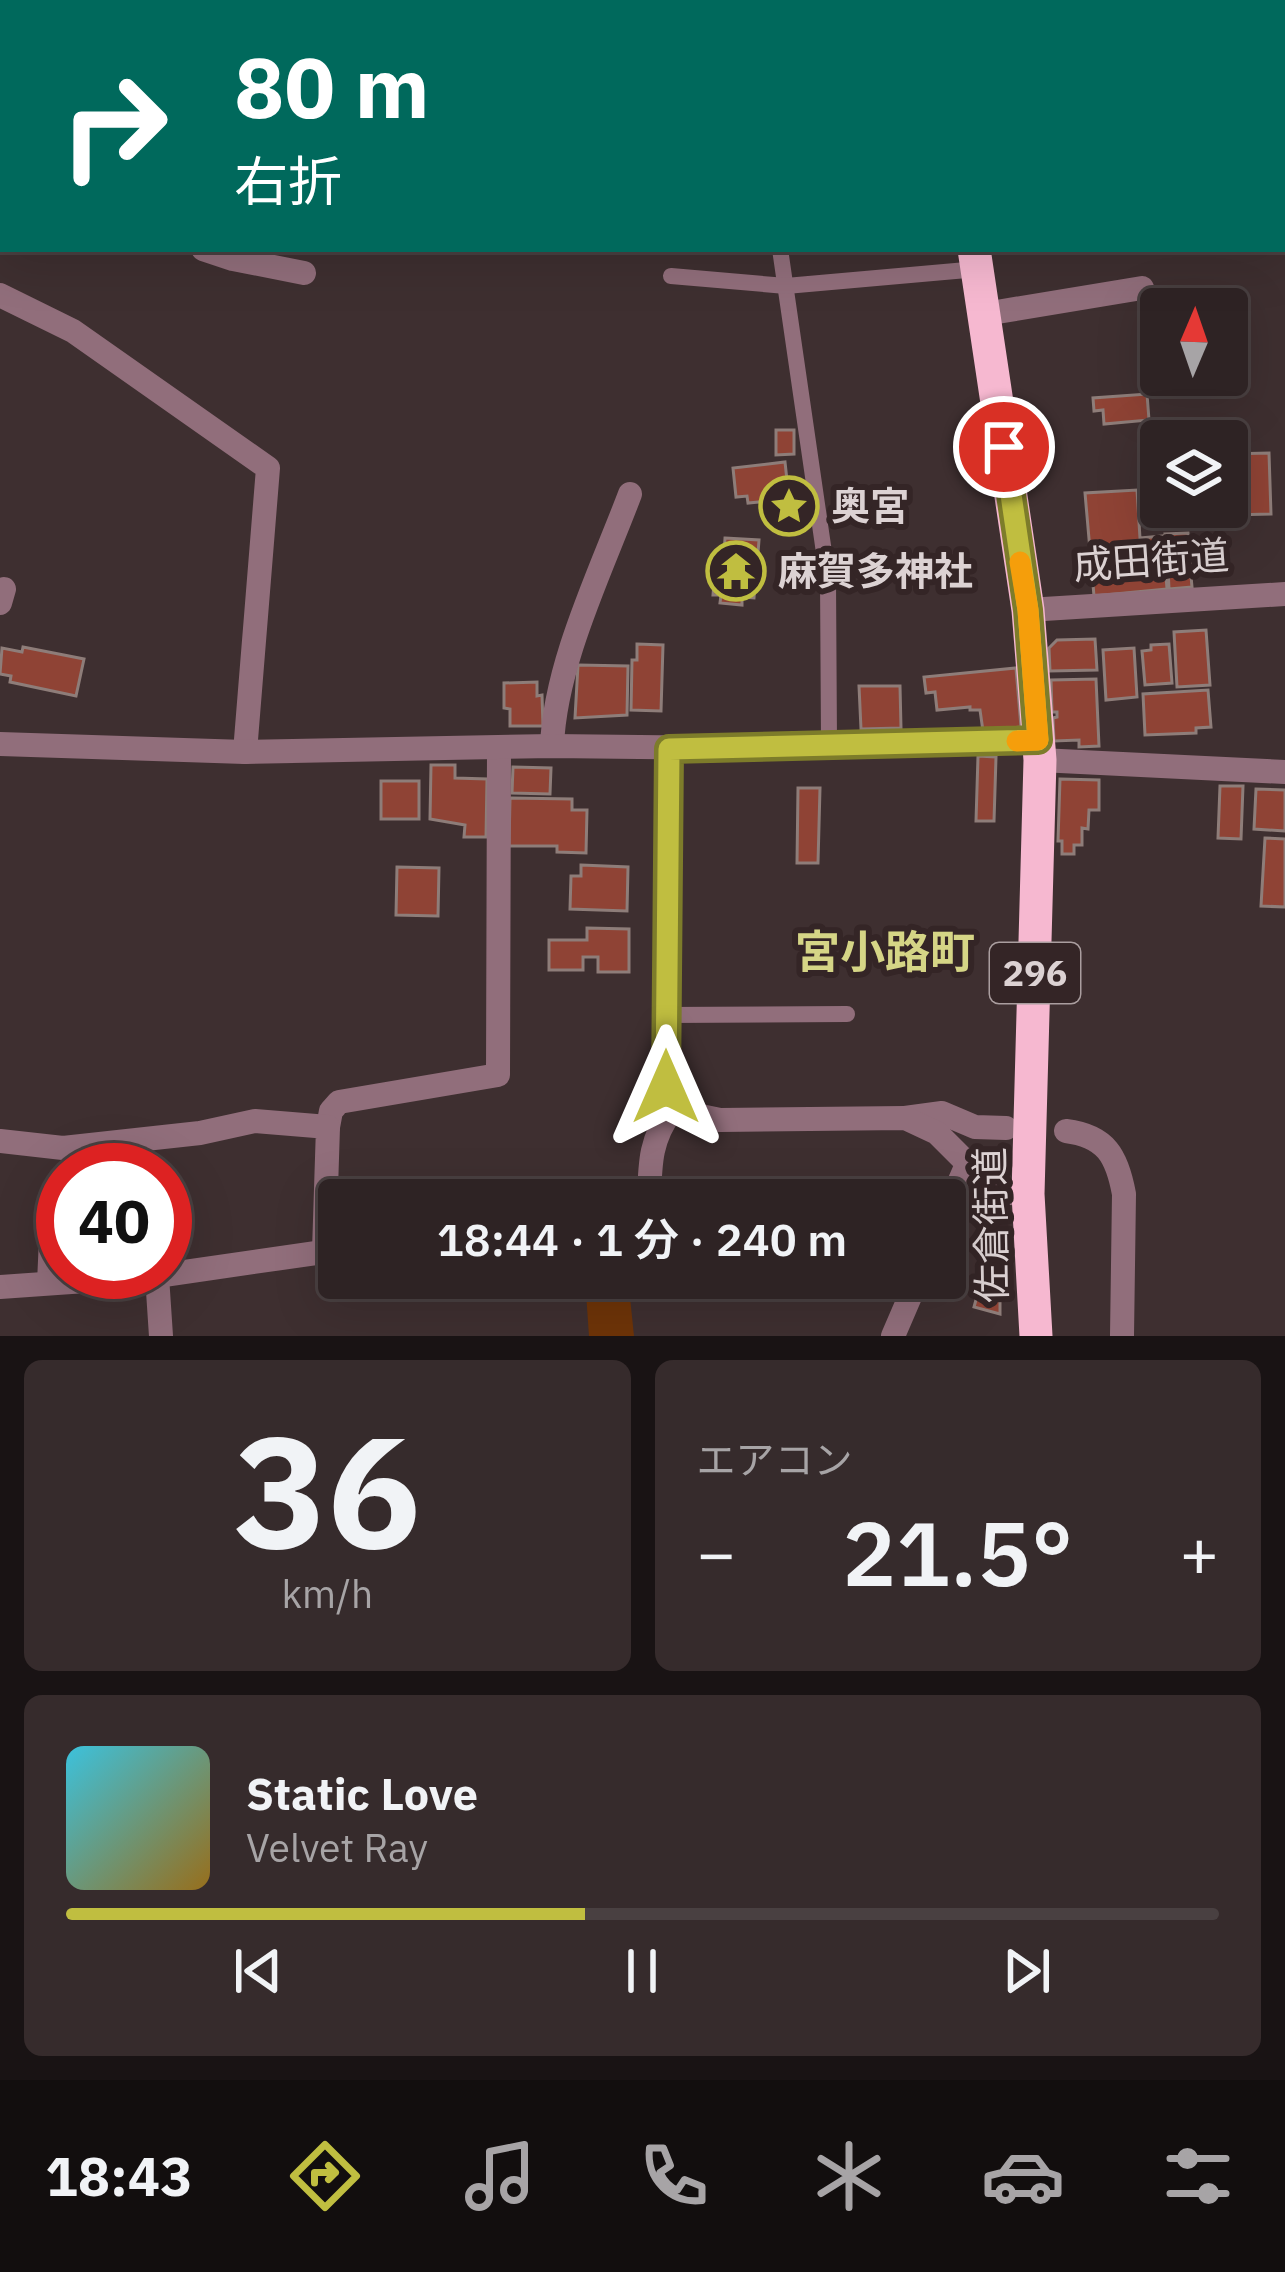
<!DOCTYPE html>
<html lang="ja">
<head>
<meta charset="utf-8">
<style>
	:root { --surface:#2e2324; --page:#362b2c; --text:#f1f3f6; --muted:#a7a4a6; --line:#494041; --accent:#c0be40 }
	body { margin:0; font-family:"IBM Plex Sans","Noto Sans JP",sans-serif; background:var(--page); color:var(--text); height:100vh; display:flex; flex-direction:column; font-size:45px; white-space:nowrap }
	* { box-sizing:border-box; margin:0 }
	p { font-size:39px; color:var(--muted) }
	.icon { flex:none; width:66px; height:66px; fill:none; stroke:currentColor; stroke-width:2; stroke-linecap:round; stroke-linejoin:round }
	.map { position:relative; height:1336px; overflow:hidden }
	.details { display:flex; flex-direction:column; gap:24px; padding:24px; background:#191314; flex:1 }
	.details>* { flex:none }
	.banner { position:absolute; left:0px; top:0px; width:1287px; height:252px; box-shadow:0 12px 48px #0002,0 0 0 3px var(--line); background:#00695c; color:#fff; overflow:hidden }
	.needle { width:78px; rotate:2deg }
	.tools { position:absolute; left:1140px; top:288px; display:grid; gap:24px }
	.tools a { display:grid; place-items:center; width:108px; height:108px; border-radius:12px; background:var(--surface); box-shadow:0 12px 48px #0002,0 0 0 3px var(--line); font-size:60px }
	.speed { position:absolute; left:36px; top:1143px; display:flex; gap:24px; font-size:60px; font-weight:700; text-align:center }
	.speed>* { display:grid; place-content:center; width:156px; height:156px; border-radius:50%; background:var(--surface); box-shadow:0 12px 48px #0002,0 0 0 3px var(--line); line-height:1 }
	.speed .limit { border:18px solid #d22; background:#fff; color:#111 }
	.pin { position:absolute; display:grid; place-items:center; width:102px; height:102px; color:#fff; margin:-51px; border:6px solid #fff; border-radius:50%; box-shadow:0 3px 12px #0007 }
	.me { position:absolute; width:132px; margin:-66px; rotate:0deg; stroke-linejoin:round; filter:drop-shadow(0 0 9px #0008) }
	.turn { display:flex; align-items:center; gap:42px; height:252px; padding:0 36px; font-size:54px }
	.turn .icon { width:156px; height:156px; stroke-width:2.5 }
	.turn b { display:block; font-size:84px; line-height:102px }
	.big { font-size:90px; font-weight:600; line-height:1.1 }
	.details .card { flex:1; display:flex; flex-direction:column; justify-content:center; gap:18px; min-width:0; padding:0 42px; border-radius:18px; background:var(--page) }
	.details .dial { align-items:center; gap:0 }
	.dial b { font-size:156px; line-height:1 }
	.song { display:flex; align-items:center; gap:36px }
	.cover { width:144px; height:144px; border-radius:18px; background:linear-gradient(135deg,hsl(190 70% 55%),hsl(40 70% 35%)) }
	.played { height:12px; border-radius:6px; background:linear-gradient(90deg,var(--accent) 45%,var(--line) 45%) }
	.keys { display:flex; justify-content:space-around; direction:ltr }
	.heat { display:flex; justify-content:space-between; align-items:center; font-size:66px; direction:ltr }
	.details .tiles { flex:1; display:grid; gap:24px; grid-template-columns:1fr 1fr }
	.card:last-child { grid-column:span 2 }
	.trip { position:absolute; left:318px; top:1179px; width:648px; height:120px; border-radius:12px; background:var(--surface); box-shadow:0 12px 48px #0002,0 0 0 3px var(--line); font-weight:600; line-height:120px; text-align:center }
	.menu { display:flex; height:192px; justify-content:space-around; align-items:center; background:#120e0e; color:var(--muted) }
	.menu .icon { width:84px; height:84px }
	.menu .on { color:var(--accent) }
	.menu b { font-size:54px; color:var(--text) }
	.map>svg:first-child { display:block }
	.green { fill:#6e3408 }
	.building { fill:#8f4335; stroke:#8e7d79; stroke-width:3 }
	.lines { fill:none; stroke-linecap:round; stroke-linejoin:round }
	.service { stroke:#916e7b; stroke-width:16 }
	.minor { stroke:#916e7b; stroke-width:24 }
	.tertiary { stroke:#916e7b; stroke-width:24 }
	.trunk { stroke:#f6b8d0; stroke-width:33 }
	.route-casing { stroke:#7d7c2a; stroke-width:30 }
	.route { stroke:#c0be40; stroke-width:21 }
	.slow { stroke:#f59e0b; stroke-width:21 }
	.labels { text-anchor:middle; stroke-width:12; stroke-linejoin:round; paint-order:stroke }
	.shield { fill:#342526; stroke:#aa9e9f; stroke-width:3 }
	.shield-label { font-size:36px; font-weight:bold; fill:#dcd2d3 }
	.poi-label { font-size:39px; font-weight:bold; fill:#dcd2d3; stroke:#342526; text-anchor:start }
	.street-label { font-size:39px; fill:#dcd2d3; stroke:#342526 }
	.quarter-label { font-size:45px; font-weight:bold; fill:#d5d586; stroke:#342526 }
</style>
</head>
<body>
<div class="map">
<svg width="1285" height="1336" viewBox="0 0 1285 1336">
	<rect width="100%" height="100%" fill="#3e2f30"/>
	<path class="green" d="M585,1278h43l6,58h-45z"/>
	<g class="building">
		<path d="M1147,394l2,26 -45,4 -1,-14 -9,1 -1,-13z"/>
		<path d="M776,430h18v24l-18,1z"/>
		<path d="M1269,453l2,61 -41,1 -2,-61z"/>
		<path d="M785,462l4,37 -41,4 -1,-7 -11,1 -3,-29z"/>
		<path d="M1137,490l3,48 23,-2 4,53 -73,7 -9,-103z"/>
		<path d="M1188,533l2,33 -22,1 -3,-33z"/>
		<path d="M725,538l34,2 -2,26 -6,-1 -2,20h6l-1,13 -12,-1v8l-22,-2 1,-8h-8l2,-24 8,1z"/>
		<path d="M1190,566l2,21 -23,2 -1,-22z"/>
		<path d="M1206,630l4,55 -33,2 -3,-55z"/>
		<path d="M1095,639l2,31 -47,1 -1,-23 8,-8z"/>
		<path d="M637,644l26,1 -2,66 -30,-1 1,-50h5z"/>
		<path d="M1169,644l3,39 -27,2 -3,-34 9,-1v-5z"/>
		<path d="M23,647l61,12 -8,37 -66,-14 1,-6 -11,-2 2,-26 20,4z"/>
		<path d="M1134,648l3,49 -31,3 -3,-50z"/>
		<path d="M578,665l50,1 -1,49 -52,3z"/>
		<path d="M1016,668l5,59 -38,4 -3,-21h-10v-3l-33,3 -2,-18 -9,1 -2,-16z"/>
		<path d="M1096,679l3,67 -20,1v-7l-25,1 -1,-23 4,-1v-5h-5l-1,-32z"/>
		<path d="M537,682v14l5,-1 1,31h-33v-17l-6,-1v-25z"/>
		<path d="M859,686h41l1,42 -40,1z"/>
		<path d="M1208,690l3,37 -15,1v5l-51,2 -2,-41z"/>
		<path d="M978,756l18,1 -2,64h-18z"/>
		<path d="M431,765h24v13l32,1 -1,58h-22l1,-12 -35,-6z"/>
		<path d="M513,767l38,1 -1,26 -38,-1z"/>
		<path d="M1060,779l39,1v30h-10l-1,19 -6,-1v17h-8v9h-12v-13h-4z"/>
		<rect x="381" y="781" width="38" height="38"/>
		<path d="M1220,786h23l-2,53 -23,-1z"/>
		<path d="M798,788h22l-2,75h-21z"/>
		<path d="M1256,789l29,1v41l-31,-2z"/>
		<path d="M510,798l62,1v11h15l-1,43 -29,-1v-6h-48z"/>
		<path d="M1265,838l20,1v68l-24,-1z"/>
		<path d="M581,865l47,2 -1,44 -57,-2 1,-33h10z"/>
		<path d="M397,867l42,1 -1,48 -42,-1z"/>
		<path d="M587,928l42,1v43h-31v-15h-15v13h-34v-30h38z"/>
		<path d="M983,1274l17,5v35l-26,-7z"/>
	</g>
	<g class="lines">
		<g class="service">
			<path d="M608,0l1,3"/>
			<path d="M780,249l48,331 1,162"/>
			<path d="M671,276l115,10 192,-17"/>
			<path d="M666,1015l181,-1"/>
			<path d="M45,1283l3,-67 15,-2"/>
		</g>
		<g class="minor">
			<path d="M1251,0v3"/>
			<path d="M1284,27h1"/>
			<path d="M0,41l3,1"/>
			<path d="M0,154h3"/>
			<path d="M203,249l30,10 71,14"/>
			<path d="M0,295l73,36 195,137 -23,284"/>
			<path d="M985,314l157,-26"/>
			<path d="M0,603l4,-14"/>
			<path d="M552,746c3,-82 49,-175 78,-252"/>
			<path d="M1040,760l245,12"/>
			<path d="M905,1118l37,-5 33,14 31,1"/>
			<path d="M328,1127l3,-16 8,-9 159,-27 1,-326"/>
			<path d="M1066,1131c40,5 51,25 58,63l-2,142"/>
			<path d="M0,1141l63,7 137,-15 55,-12 73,6 -4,124"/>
			<path d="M649,1200c1,-36 1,-61 23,-90"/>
			<path d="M945,1215l23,-53"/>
			<path d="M157,1276l4,60"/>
			<path d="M0,1287l157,-11 180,-26"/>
			<path d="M893,1336l25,-58"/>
		</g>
		<g class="tertiary">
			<path d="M1028,610l257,-16"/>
			<path d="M0,744l245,8 307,-6 175,2 311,-8"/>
			<path d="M669,749l-3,321 6,40 48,10 185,-2 32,15 59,59 32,2"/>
		</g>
		<g class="trunk">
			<path d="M931,0l1,3"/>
			<path d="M974,249l54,361 12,150 -12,434 8,142"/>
		</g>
	</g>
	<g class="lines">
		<g class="route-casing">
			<path id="route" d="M666,1087l3,-338 369,-9 -10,-130 -24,-163"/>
		</g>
		<use href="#route" class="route"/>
		<path class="slow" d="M1017,741l21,-1 -10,-130 -8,-48"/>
	</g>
	<defs>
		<g id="sight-ring" transform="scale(3)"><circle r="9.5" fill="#342526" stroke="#c0be40" stroke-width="1.5"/><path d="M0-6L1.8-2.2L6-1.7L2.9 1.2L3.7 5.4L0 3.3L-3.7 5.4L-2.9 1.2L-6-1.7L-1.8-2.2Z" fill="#c0be40"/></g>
		<g id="temple-ring" transform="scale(3)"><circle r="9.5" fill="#342526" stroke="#c0be40" stroke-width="1.5"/><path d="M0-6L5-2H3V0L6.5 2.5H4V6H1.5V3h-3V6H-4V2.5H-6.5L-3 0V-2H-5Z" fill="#c0be40"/></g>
	</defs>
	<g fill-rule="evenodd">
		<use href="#sight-ring" x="789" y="506"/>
		<use href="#temple-ring" x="736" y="571"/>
	</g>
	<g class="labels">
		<rect class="shield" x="990" y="943" width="90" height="60" rx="9"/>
		<g class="shield-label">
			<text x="1035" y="986">296</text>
		</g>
		<g class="poi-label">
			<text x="831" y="520">奥宮</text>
			<text x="778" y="585">麻賀多神社</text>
		</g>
		<g class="street-label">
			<text transform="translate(1151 560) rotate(-4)" y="14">成田街道</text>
			<text transform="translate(991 1225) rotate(-91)" y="14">佐倉街道</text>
		</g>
		<g class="quarter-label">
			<text x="885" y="968">宮小路町</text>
		</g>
	</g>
</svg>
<div class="tools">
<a><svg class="needle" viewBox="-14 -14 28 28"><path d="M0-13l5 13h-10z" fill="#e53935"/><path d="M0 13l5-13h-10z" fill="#a7a4a6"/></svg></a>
<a><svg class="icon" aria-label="layers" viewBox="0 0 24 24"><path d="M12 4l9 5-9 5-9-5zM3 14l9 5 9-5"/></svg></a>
</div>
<div class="speed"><div class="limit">40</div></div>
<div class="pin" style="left:1004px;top:447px;background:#d93025"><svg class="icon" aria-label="arrive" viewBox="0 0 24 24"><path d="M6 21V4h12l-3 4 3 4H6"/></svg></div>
<svg class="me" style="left:666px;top:1087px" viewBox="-20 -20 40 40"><path d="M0-17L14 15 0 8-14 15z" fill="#c0be40" stroke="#fff" stroke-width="4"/></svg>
<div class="trip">18:44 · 1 分 · 240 m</div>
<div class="banner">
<div class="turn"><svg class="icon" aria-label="right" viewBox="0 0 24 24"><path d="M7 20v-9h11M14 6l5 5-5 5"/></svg><div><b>80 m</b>右折</div></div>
</div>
</div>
<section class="details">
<div class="tiles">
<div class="card dial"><b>36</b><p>km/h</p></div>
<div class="card"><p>エアコン</p>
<div class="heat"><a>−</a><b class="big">21.5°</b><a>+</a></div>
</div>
<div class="card">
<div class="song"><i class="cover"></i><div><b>Static Love</b><p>Velvet Ray</p></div></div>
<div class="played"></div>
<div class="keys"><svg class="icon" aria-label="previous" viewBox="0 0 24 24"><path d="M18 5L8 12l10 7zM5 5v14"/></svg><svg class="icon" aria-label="pause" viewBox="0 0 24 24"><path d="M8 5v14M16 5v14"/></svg><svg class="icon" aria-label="next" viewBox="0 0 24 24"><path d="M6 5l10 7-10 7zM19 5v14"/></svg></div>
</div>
</div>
</section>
<nav class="menu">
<b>18:43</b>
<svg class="icon on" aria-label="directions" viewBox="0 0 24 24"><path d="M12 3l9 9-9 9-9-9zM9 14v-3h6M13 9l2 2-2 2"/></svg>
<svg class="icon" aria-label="music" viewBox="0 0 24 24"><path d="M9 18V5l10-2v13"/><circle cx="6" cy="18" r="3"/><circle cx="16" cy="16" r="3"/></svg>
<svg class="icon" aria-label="phone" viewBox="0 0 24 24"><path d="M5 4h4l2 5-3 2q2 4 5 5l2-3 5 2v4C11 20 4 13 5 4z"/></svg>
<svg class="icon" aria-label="climate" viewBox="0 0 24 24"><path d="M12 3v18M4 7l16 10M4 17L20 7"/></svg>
<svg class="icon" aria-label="car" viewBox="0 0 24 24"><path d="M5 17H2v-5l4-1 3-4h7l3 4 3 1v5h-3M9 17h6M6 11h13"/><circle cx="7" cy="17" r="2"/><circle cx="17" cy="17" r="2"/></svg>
<svg class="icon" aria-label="filters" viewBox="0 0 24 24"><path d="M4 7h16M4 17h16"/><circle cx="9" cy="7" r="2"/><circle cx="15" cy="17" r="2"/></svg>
</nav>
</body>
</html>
